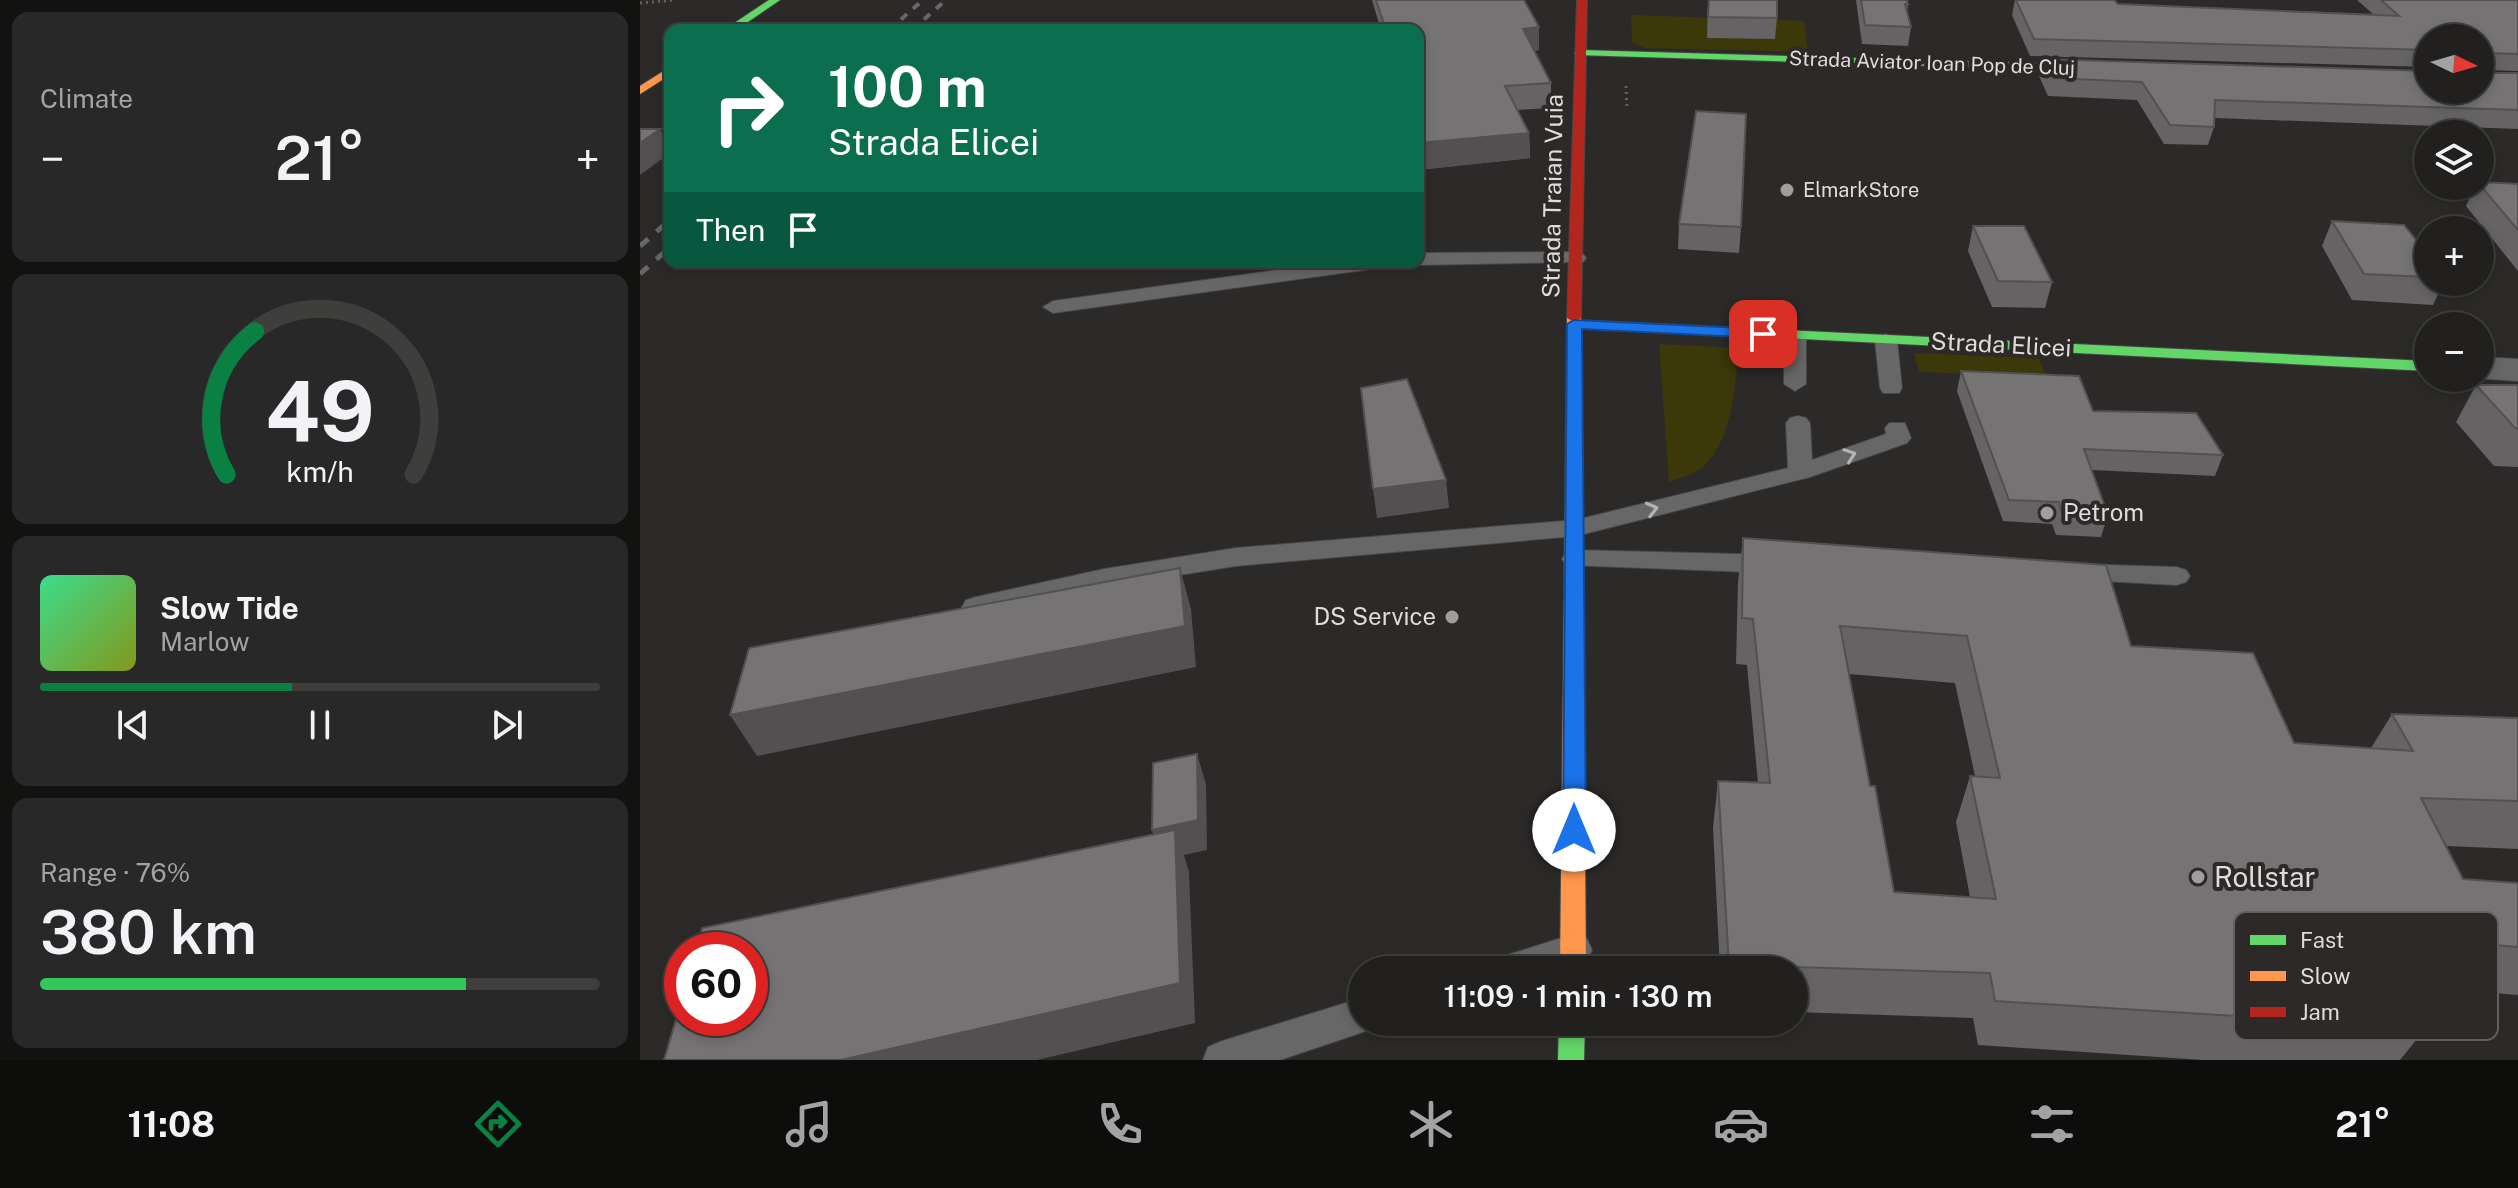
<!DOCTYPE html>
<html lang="en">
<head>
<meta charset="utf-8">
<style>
	:root { --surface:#21201f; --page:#292828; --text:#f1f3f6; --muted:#a2a3a4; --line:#3e3e3d; --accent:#0b8043 }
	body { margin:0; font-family:"Public Sans",sans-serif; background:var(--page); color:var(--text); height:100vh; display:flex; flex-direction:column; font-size:30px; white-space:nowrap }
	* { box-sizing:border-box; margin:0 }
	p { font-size:26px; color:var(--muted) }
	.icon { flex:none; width:44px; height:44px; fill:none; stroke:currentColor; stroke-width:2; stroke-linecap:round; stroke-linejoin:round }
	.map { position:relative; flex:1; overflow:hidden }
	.panel { display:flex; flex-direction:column; gap:12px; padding:12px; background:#121211; width:640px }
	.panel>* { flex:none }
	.guide { position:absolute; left:24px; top:24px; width:760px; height:244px; border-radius:16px; box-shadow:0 4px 12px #0003,0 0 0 2px var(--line); background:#0b6e4f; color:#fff; overflow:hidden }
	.needle { width:52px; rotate:95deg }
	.controls { position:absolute; left:1774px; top:24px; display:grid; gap:16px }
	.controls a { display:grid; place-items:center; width:80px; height:80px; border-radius:50%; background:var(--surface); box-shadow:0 4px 12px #0003,0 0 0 2px var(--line); font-size:40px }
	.speed { position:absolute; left:24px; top:932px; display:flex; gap:16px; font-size:40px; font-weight:700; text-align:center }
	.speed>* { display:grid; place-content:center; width:104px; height:104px; border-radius:50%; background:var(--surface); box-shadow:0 4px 12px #0003,0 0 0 2px var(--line); line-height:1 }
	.speed .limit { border:12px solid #d22; background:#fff; color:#111 }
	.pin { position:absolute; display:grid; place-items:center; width:68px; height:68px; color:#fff; margin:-34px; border-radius:16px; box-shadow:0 4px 12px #0006 }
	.me { position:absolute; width:88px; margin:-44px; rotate:0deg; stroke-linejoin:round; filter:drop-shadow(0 0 6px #0008) }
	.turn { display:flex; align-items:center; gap:28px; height:168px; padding:0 32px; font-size:36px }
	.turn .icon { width:104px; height:104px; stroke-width:2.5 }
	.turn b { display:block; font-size:56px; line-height:68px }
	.then { display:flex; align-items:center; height:76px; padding:0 32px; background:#0003; gap:16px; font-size:30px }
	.big { font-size:60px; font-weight:600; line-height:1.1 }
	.panel .widget { flex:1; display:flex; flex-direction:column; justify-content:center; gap:12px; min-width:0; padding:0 28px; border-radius:16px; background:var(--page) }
	.panel .dial { align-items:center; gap:0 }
	.dial svg { height:208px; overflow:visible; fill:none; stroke:var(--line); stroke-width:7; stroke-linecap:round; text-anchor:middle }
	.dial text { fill:var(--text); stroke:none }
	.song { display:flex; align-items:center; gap:24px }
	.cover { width:96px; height:96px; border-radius:12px; background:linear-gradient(135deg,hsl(150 70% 55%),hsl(70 70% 35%)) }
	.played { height:8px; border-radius:4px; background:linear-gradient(90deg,var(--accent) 45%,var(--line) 45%) }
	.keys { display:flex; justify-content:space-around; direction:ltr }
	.heat { display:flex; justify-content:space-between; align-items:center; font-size:44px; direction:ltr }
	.charge { height:12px; border-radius:6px; background:linear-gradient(90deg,#34c759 76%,var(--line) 0) }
	.trip { position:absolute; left:708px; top:956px; width:460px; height:80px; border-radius:40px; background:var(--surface); box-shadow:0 4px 12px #0003,0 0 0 2px var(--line); font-weight:600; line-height:80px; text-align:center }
	.tab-bar { display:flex; height:128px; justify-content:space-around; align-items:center; background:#0d0d0c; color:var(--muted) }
	.tab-bar .icon { width:56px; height:56px }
	.tab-bar .on { color:var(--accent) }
	.tab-bar b { font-size:36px; color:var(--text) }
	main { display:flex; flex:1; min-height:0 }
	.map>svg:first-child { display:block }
	.green { fill:#3c3809 }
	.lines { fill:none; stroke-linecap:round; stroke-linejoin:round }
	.lane-casing { stroke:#484646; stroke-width:2 }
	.street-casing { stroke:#484646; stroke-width:2 }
	.fast-casing { stroke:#484646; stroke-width:2 }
	.slow-casing { stroke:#484646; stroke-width:2 }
	.jam-casing { stroke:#484646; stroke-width:2 }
	.path { stroke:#636262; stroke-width:3; stroke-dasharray:2 4; stroke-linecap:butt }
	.lane { fill:#686767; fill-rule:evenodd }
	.street { fill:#686767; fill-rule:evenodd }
	.fast { fill:#63d668; fill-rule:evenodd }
	.slow { fill:#ff974d; fill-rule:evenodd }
	.jam { fill:#b3261e; fill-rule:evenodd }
	.rail-far1 { stroke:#686767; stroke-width:4; stroke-dasharray:8 8; stroke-linecap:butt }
	.rail { stroke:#686767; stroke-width:5; stroke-dasharray:11 11; stroke-linecap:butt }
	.wall { fill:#656363; fill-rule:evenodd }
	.shaded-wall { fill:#525050 }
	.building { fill:#757373; stroke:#525050; stroke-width:2; fill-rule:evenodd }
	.oneway { stroke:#b5b3b2 }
	.route { fill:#1a73e8; stroke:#114b97; stroke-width:2 }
	.poi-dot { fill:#a09e9d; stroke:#2d2928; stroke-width:3 }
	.labels { text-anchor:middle; stroke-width:8; stroke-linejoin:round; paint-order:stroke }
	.far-street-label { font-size:20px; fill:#dfdcdb; stroke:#2d2928 }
	.far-poi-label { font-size:20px; fill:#dfdcdb; stroke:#2d2928; text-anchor:start }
	.street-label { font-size:24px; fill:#dfdcdb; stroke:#2d2928 }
	.poi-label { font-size:24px; fill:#dfdcdb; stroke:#2d2928; text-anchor:start }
	.near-poi-label { font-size:28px; fill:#dfdcdb; stroke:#2d2928; text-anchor:start }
	.key { fill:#2d2928; stroke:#625f5e; stroke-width:2 }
	.key-label { font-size:22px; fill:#dfdcdb }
</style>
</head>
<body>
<main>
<section class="panel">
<div class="widget"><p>Climate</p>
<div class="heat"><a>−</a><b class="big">21°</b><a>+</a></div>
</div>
<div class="widget dial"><svg viewBox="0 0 100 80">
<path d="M14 69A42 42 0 1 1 86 69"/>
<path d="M14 69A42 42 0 0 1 25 14" stroke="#0b8043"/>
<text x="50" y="56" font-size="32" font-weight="700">49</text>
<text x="50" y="72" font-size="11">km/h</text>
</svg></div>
<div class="widget">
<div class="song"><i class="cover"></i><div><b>Slow Tide</b><p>Marlow</p></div></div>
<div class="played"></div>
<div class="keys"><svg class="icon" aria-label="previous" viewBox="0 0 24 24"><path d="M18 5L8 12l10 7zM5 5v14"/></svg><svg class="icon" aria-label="pause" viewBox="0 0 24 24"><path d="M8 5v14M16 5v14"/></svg><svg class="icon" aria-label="next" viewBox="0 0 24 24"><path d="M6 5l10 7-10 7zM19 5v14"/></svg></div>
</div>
<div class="widget"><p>Range · 76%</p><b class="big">380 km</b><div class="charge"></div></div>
</section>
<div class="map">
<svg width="1878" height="1060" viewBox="0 0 1878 1060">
	<rect width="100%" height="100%" fill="#2c2a29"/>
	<g class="green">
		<path d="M991,15l173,6 4,31 -163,-4 -13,-5z"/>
		<path d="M1019,344l80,4c-5,38 -5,90 -36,119 -8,7 -24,11 -34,15z"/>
		<path d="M1274,353l125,5 7,19 -127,-5z"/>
	</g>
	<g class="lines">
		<g class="lane-casing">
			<g id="lane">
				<path d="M936,252l7,2 3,4 -3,4 -165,3 -8,-3h8v-9z"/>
				<path d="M696,262h53l-10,6 -326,45 -10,-6 10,-6z"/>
				<path d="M1155,329l11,6v49l-11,7 -11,-7v-49z"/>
				<path d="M1246,334l11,6 5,48 -3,5h-16l-3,-5 -5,-48z"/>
				<path d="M1158,416l8,2 4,5 2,37 74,-26 -1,-6 4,-5h16l6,15 -4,5 -97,34 -234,59 -340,30 -132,21 -128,30 -10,-3 -4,-7 4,-7 10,-3 128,-28 132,-21 340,-28 212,-52 -2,-45 4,-5z"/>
				<path d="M935,550l202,5 9,3 4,6 -4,6 -9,3 -211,-8 -4,-6 4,-6z"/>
				<path d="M1436,564l100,3 10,3 4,6 -4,6 -10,3 -110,-6 -4,-6 4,-6z"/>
				<path d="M934,934l13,5 5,11 -5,11 -25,9h-69l5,-12z"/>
				<path d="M722,998v24h16l-3,6 -95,32h-77l5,-13 14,-6z"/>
			</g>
		</g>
		<g class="street-casing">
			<path id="street" d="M1840,357l38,2v22l-43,-3h5z"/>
		</g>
		<g class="fast-casing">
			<g id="fast">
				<path d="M129,0h11l-44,30h-12z"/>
				<path d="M940,50l522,15 5,3 -5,3 -526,-16 -1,-2z"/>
				<path d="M934,320l854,41v10l-859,-44 -2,-3z"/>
				<path d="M919,1022h26l-1,38h-26z"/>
			</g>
		</g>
		<g class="slow-casing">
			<g id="slow">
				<path d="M30,67v8l-30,19v-8z"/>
				<path d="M934,314l7,4 5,652h-26l7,-652z"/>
			</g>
		</g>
		<g class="jam-casing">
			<path id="jam" d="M937,0h10l-6,318 -7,4 -7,-4z"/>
		</g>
		<g class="path">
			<path d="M0,3l35,-3"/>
			<path d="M986,86l1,23"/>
		</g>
		<use href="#lane" class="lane"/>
		<use href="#street" class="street"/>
		<use href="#fast" class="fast"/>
		<use href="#slow" class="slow"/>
		<use href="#jam" class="jam"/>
		<g class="rail-far1">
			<path d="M249,30l34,-30"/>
			<path d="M272,30l34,-30"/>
		</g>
		<g class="rail">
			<path d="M0,246l30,-26"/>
			<path d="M0,274l30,-27"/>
		</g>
	</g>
	<g class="wall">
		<path d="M732,0h152l15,50 -5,1 17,32v25l-34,2 12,23 1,25 -112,12v-140h-37z"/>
		<path d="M1068,0h69v18l-2,21 -68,-1z"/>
		<path d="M1216,0h51l1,4 -1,9 4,14 -3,19 -46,-2z"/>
		<path d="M1375,0h99l4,4 255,10 -16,-14h161v71l-32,-1v3h32v56l-303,-11 -1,9 -6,18 -44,-1 -27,-44 -89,-4 -9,-20 4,-17 437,31 -52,-52v29l-398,-11 -18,-41z"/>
		<path d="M1840,182l38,2v87l-52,-65 9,-20h5z"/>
		<path d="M1692,221l96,34v27h16l-11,23 -81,-5 -30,-54z"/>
		<path d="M1039,224l62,3 -2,26 -61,-4z"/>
		<path d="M1333,226l79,56 -7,26 -53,-1 -24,-56z"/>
		<path d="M1321,371l132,40 130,44 -8,21 -123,-6 16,45 -7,22 -45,-2 -4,-11 -49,-3 -46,-130z"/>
		<path d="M1836,385h42v82l-24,-1 -38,-44z"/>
		<path d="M1103,538l388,108 163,97 77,5 21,-34 126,4v131l-72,-3 17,33 55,4v112l-111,-9 19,42 -26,32h-197l-225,-15 -5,-27 -179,-6v-42h-74l-7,-142 5,-47 40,2 -11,-118 -11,-1 2,-81zM1209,674l106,9 20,93h-5l-14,46 14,75 -76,-5 -24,-106z"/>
	</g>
	<g class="shaded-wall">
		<path d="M899,27v23l-16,2v-23z"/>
		<path d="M20,129l10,21v3l-30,22v-32z"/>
		<path d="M889,133l1,25 -112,12v-27z"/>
		<path d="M806,480l3,28 -72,10 -4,-29z"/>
		<path d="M540,568l11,41 5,58 -439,89 -27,-41z"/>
		<path d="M557,754l9,30 1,66 -23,5 5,17 6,151 -158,37h-196l321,-200 -10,-30z"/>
	</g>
	<g class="building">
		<path d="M736,0h148l15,27 -16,2 28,54 -46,3 24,47 -111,10v-113h-32z"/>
		<path d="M1069,0h68v18l-69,-1z"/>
		<path d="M1221,0h46l1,4h-3l6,23 -46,-2z"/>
		<path d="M1376,0h98l4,4 281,12 -18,-16h137v54l-32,-1v20h32v37l-303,-10 -1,27 -44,-2 -28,-43 -90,-4 -9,-19 385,12v19h52v-52h-52v12l-394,-11z"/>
		<path d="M1056,111l50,3 -5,113 -62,-3z"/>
		<path d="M0,129h20l-20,14z"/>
		<path d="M1840,182l38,2v46l-38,-45z"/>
		<path d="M1692,221l72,4 24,30v22l-64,-3z"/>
		<path d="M1333,226h51l28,56 -54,-1z"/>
		<path d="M1321,371l118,5 14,35 103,2 27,42 -139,-6 24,66 -46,-2 -3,-11 -50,-2z"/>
		<path d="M767,379l39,101 -73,9 -12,-101z"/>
		<path d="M1836,385h42v44l-3,-1z"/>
		<path d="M1103,538l363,27 25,81 122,7 41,90 119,8 -21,-37 126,4v83l-97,-3 42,81 55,4v64l-134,-11 42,92 -431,-27 -5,-28 -261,-8 -11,-184 52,2 -17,-164 -11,-1zM1200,626l127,10 33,142 -30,-2 26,123 -102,-7 -19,-106h-5z"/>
		<path d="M540,568l5,58 -455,89 19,-67z"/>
		<path d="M557,754l1,66 -46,10 1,-67z"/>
		<path d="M535,830l5,153 -339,77h-177l18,-61v19h68v-68h-54l6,-22z"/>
	</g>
	<defs><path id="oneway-chevron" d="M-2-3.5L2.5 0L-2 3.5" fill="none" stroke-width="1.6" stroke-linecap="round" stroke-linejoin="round" transform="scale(2)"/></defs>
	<g class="oneway">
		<use href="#oneway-chevron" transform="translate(1210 455) rotate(-20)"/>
		<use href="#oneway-chevron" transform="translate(1012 509) rotate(-14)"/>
	</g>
	<path class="route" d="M934,320l189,9 8,5 -8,4 -181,-9 4,501 -3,7 -9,3 -8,-3 -3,-7 4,-506z"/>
	<g class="poi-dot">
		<circle cx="1147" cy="190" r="8"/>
		<circle cx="1407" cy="513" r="8"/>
		<circle cx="812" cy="617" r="8"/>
		<circle cx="1558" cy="877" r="8"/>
	</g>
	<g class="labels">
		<g class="far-street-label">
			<text transform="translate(1292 63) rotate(2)" y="7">Strada Aviator Ioan Pop de Cluj</text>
		</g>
		<g class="far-poi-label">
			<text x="1163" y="197">ElmarkStore</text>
		</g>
		<g class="street-label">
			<text transform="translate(913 196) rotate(-89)" y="8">Strada Traian Vuia</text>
			<text transform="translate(1361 345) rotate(3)" y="8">Strada Elicei</text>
		</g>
		<g class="poi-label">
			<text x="1423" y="521">Petrom</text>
			<text x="796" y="625" text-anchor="end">DS Service</text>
		</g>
		<g class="near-poi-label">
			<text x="1574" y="887">Rollstar</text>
		</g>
	</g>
	<rect x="1594" y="912" width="264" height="128" rx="12" class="key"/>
	<rect x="1610" y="935" width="36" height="10" fill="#63d668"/>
	<rect x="1610" y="971" width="36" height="10" fill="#ff974d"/>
	<rect x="1610" y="1007" width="36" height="10" fill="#b3261e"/>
	<g class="key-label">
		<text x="1660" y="948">Fast</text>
		<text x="1660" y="984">Slow</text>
		<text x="1660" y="1020">Jam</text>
	</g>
</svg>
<div class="controls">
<a><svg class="needle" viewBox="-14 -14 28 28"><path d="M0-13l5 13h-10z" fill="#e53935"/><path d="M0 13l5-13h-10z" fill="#a2a3a4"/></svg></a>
<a><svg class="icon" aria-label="layers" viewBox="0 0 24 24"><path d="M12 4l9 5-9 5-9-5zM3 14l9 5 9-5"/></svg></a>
<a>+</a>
<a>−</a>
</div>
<div class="speed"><div class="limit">60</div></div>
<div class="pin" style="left:1123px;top:334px;background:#d93025"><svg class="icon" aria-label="arrive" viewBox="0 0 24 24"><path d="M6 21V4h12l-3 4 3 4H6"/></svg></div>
<svg class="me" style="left:934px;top:830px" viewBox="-20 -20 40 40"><circle r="19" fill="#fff"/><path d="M0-13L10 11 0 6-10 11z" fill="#1a73e8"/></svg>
<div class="trip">11:09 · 1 min · 130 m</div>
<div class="guide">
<div class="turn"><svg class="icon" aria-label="right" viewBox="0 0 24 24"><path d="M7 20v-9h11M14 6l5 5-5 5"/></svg><div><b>100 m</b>Strada Elicei</div></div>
<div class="then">Then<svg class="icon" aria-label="arrive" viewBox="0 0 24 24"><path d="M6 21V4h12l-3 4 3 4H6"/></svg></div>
</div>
</div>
</main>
<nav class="tab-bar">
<b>11:08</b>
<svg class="icon on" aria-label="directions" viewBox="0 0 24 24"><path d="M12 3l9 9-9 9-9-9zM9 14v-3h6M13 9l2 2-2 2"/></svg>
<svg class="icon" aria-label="music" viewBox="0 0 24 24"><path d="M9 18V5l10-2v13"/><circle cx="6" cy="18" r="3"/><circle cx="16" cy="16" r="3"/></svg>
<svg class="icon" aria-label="phone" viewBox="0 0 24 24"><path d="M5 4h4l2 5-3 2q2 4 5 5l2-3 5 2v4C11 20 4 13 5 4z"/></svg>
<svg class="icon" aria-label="climate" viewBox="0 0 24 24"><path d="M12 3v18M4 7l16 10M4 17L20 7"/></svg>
<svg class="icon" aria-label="car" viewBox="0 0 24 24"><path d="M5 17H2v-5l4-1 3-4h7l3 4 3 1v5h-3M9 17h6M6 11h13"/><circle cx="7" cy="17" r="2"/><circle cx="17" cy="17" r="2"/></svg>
<svg class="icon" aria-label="filters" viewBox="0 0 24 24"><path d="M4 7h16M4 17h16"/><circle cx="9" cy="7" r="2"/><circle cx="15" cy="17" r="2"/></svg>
<b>21°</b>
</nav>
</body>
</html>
